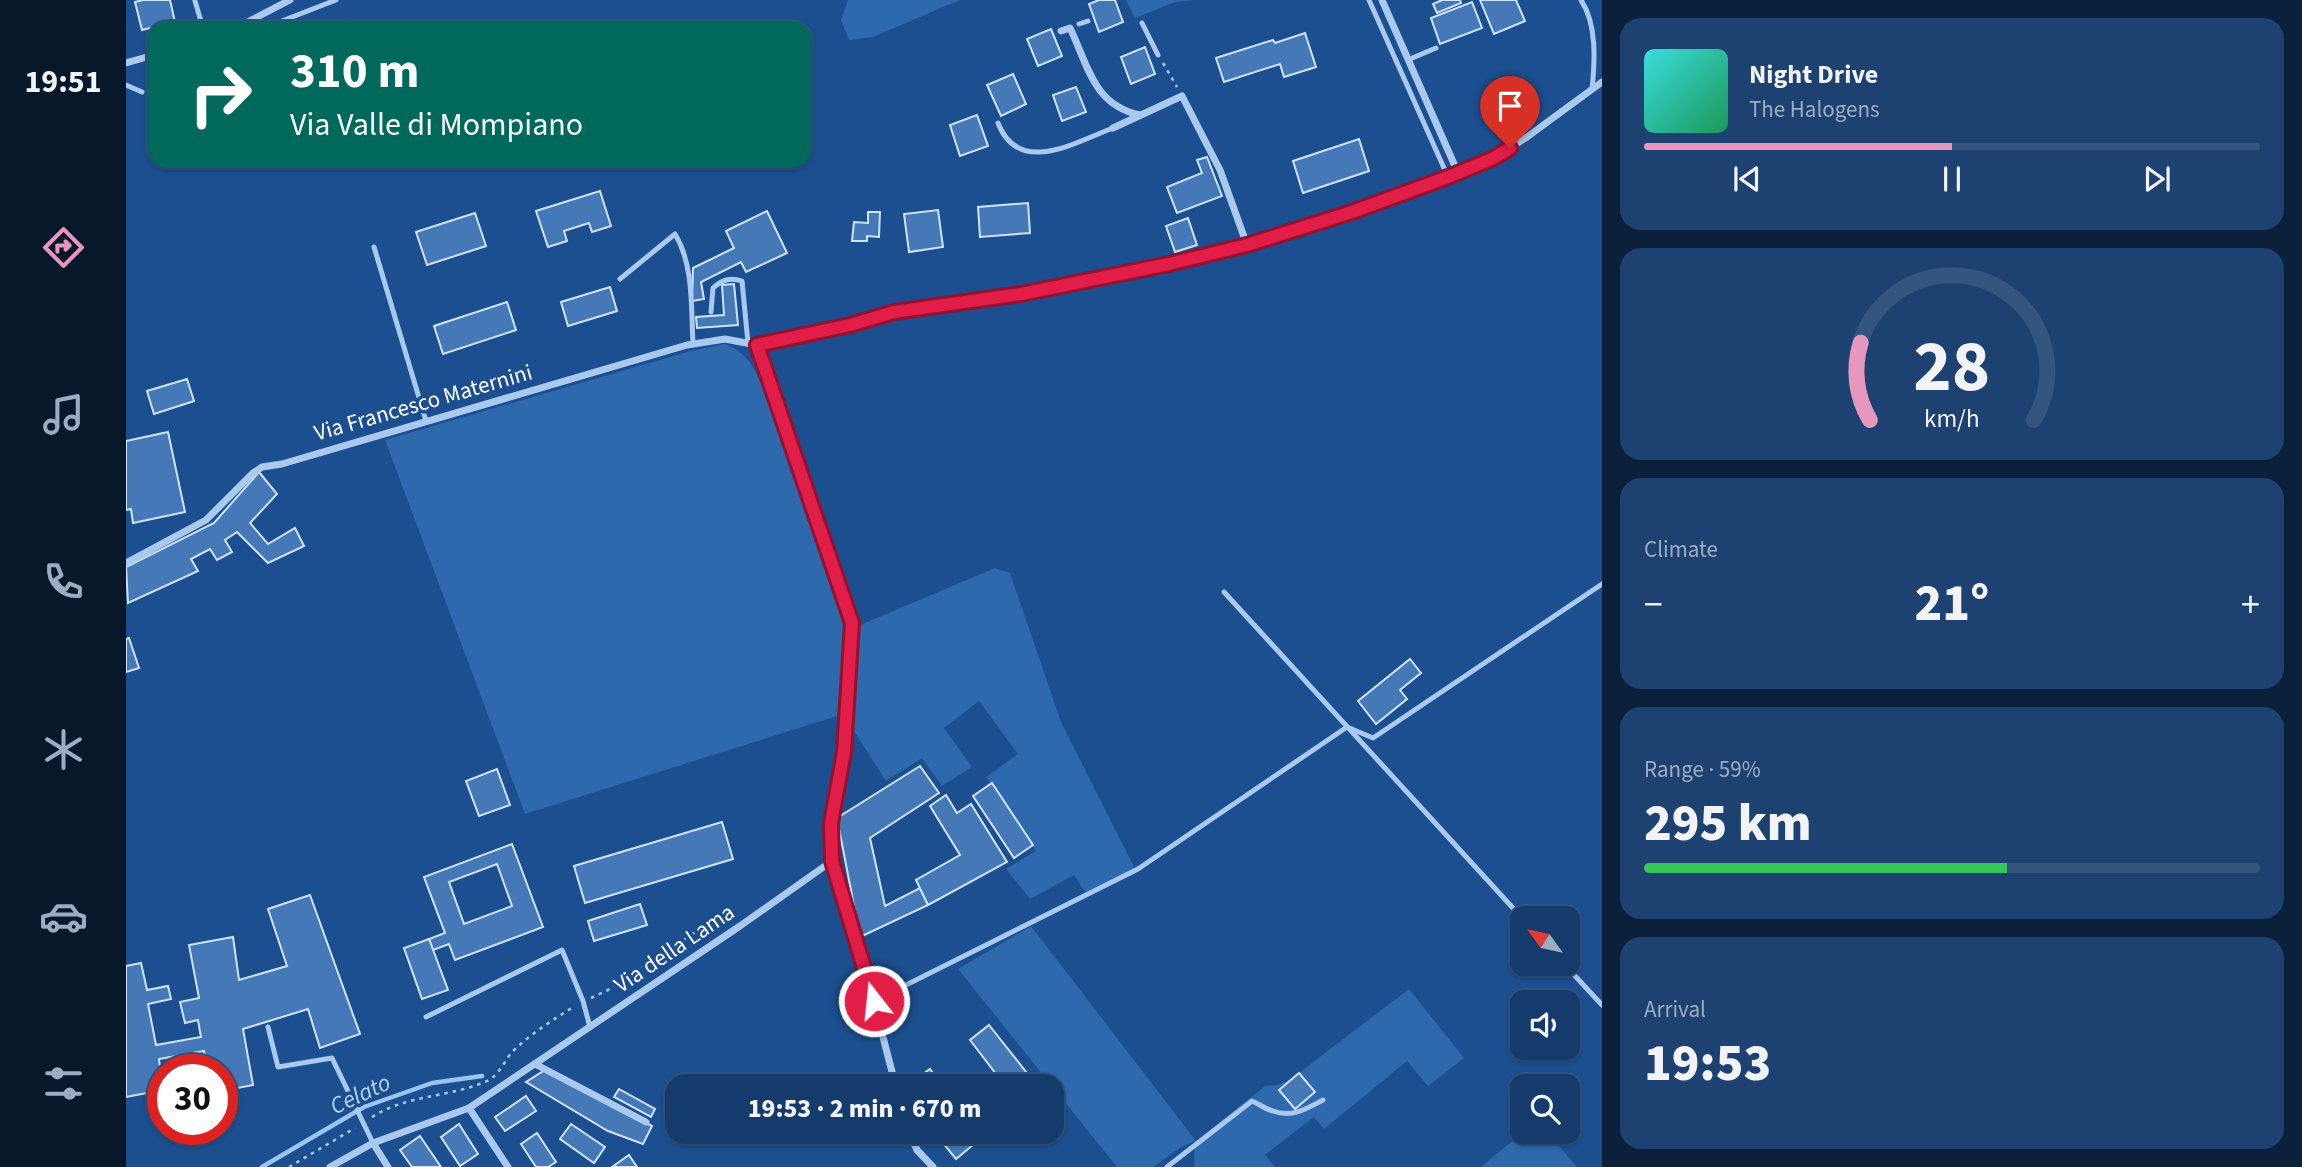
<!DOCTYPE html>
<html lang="en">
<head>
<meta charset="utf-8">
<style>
	:root { --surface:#143b6b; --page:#1d4271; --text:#f1f3f6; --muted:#9dadc1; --line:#33557e; --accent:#e797bd }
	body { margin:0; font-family:"Source Sans 3",sans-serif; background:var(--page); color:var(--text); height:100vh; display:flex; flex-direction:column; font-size:26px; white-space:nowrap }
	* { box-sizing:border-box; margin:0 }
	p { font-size:23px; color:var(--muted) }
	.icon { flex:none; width:38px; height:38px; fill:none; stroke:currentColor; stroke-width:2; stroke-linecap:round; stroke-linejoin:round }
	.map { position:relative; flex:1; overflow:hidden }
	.side { display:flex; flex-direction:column; gap:18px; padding:18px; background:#0b203b; width:700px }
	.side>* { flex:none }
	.hud { position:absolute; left:21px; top:21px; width:665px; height:147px; border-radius:21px; box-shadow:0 2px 5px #0004,0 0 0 2px var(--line); background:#00695c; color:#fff; overflow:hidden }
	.needle { width:46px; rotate:303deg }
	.fabs { position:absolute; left:1384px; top:906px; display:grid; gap:14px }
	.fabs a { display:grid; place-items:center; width:70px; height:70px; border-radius:14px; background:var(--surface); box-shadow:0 2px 5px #0004,0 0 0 2px var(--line); font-size:35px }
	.speed { position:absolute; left:21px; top:1054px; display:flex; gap:14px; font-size:35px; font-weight:700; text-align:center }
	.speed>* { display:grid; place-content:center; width:91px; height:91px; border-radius:50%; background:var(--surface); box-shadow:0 2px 5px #0004,0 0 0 2px var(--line); line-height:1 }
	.speed .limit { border:10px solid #d22; background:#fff; color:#111 }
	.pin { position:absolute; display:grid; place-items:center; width:60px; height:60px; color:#fff; margin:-72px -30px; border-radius:50% 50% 50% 0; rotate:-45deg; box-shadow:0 0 7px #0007 }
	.pin .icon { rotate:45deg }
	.me { position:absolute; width:77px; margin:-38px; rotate:344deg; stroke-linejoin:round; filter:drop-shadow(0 0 5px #0008) }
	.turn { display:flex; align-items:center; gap:24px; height:147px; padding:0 28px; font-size:32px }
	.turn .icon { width:91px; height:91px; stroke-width:2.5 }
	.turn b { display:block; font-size:49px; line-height:60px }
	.big { font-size:52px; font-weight:800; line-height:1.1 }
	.side .widget { flex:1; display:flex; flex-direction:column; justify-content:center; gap:10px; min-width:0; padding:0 24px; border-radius:21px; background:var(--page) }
	.side .dial { align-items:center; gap:0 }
	.dial svg { height:182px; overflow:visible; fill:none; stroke:var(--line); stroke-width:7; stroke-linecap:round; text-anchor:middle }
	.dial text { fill:var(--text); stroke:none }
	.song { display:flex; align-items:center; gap:21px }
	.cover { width:84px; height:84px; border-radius:10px; background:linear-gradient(135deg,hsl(180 70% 55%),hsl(150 70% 35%)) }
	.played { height:7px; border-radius:4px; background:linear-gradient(90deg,var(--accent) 50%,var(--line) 50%) }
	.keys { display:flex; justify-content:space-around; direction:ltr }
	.heat { display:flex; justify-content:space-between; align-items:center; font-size:38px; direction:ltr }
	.charge { height:10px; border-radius:5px; background:linear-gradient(90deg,#34c759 59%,var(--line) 0) }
	.trip { position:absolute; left:539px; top:1074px; width:399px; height:70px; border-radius:21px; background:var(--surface); box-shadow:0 2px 5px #0004,0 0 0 2px var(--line); font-weight:800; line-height:70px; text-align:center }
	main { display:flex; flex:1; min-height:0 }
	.dock { display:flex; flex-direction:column; width:126px; justify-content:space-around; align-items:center; background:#08182b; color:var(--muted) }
	.dock .icon { width:49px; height:49px }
	.dock .on { color:var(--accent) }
	.dock b { font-size:32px; color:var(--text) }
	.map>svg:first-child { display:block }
	.green { fill:#2e69ad }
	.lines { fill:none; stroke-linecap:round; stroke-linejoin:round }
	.stream { stroke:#9cc4f0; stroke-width:4.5 }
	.building { fill:#4478b7; stroke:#cfe3fa; stroke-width:2; fill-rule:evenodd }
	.path { stroke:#a9c9ee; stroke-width:2.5; stroke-dasharray:3.5 5; stroke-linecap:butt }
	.lane { stroke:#a9c9ee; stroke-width:5 }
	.street { stroke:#a9c9ee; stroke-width:7 }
	.route-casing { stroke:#92132f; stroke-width:18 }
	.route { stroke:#e11d48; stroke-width:12 }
	.labels { text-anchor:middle; stroke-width:7; stroke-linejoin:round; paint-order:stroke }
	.street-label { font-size:23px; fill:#fff; stroke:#1b4f8f }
	.water-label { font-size:24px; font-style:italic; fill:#b5d3f5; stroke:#1b4f8f }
</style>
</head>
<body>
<main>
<nav class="dock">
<b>19:51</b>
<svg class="icon on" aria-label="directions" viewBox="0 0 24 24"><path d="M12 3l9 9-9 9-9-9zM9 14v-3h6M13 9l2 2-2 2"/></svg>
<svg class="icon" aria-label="music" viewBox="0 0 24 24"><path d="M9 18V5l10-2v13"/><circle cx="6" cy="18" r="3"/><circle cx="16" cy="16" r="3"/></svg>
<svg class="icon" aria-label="phone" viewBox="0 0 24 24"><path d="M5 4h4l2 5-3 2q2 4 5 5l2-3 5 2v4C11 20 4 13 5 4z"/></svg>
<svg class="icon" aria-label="climate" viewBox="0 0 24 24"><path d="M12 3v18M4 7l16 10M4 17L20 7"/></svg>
<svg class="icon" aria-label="car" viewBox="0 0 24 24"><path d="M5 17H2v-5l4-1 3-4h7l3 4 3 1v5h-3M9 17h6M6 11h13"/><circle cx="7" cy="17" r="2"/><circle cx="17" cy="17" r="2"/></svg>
<svg class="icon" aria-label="filters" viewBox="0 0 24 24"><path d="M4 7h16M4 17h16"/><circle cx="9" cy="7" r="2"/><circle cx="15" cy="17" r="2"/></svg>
</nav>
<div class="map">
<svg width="1476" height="1167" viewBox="0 0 1476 1167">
	<rect width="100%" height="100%" fill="#1b4f8f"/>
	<g class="green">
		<path d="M722,0h112l-87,37 -24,3 -8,-20z"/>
		<path d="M1000,0h69l-20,2 -40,16z"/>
		<path d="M599,344c26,10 33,31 43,56l75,217v42l-6,57 -312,98 -140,-374 302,-88z"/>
		<path d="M869,568l15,5 51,149 74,147 -50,23 -11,-17 -44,24 -24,-30 30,-18 -50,-74 32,-23 -39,-53 -35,27 28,39 -30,19 -20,-28 -36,23 -32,-50 4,-105z"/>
		<path d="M905,926l165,215 69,-55 13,-1 13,-6 118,-90 55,69 -36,28 -21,-25 -83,68 -10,-12 -49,38 10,12h-81l1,-26 -14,6 -28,20h-36l-159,-198z"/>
		<path d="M1397,1132h24l30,35h-96z"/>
	</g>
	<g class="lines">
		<path class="stream" d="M136,1167l102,-60 68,-24 50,-7"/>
	</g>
	<g class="building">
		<path d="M17,0h27l5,22 -33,8 -7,-28z"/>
		<path d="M973,0h16l8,22 -24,10 -10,-28z"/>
		<path d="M1316,0h18l1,3 -24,10 -4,-9z"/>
		<path d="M1354,0h36l9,21 -31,13z"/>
		<path d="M1346,2l10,26 -42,16 -9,-26z"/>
		<path d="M225,20l5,8h-37l7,-4 3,4 10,-6 2,4z"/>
		<path d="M925,29l11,27 -24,10 -11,-27z"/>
		<path d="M1179,33l11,34 -32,10 -4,-13 -56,18 -8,-24 57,-18 2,3z"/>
		<path d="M1019,47l10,27 -24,10 -10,-27z"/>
		<path d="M887,74l13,30 -25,12 -14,-31z"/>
		<path d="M950,87l10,25 -24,9 -9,-26z"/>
		<path d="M851,115l11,31 -28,10 -10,-31z"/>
		<path d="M1233,139l10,32 -66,22 -10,-32z"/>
		<path d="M1081,157l15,39 -45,17 -10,-26 35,-14 -5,-13z"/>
		<path d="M474,191l11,35 -19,6 -3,-9 -25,8 3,10 -19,6 -12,-36z"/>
		<path d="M902,203l2,30 -50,4 -2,-30z"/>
		<path d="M812,210l5,37 -34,5 -5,-38z"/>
		<path d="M641,211l20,42 -41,19 -5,-10 -40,20 3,17 -12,2 1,-33 41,-20 -8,-17z"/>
		<path d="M742,212h12l-1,25 -12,-1v5h-15l2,-19 14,1z"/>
		<path d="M349,213l11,33 -59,19 -11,-33z"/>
		<path d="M1062,218l9,27 -22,7 -9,-26z"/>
		<path d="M608,284l4,41 -41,3 -1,-11 28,-2 -2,-30z"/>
		<path d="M484,287l7,24 -49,15 -7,-24z"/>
		<path d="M381,302l9,28 -73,24 -9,-28z"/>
		<path d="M61,379l7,22 -40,13 -7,-23z"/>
		<path d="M42,432l17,80 -52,11 -2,-14 -5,1v-69z"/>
		<path d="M133,472l18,22 -27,29 18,21 27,-16 9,18 -36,17 -31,-31 -12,8 7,12 -15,8 -7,-11 -19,10 7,12 -70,32 -2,-36 88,-44z"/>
		<path d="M3,638l10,30 -13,4v-33z"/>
		<path d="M1284,659l11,14 -21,17 7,9 -31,25 -18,-23z"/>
		<path d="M794,766l19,27 -69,45 15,68 35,-18 8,17 -68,32 -23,-119z"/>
		<path d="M371,769l13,36 -31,11 -13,-35z"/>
		<path d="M866,783l41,62 -19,13 -41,-62z"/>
		<path d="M820,795l11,18 14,-9 36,58 -79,43 -12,-25 44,-25 -30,-49z"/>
		<path d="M596,822l11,37 -148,44 -11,-37z"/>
		<path d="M386,844l31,83 -88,33 -6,-16 -16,6 -4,-11 16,-6 -21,-56zM371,864l15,42 -48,18 -15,-42z"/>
		<path d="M184,895l50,139 -40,14 -12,-39 -65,20 10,56 -31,6v-22h-15l-3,-18 -45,8 4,31 -37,7v-131l15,-3 6,27 21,-4 3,13 -23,5 8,41 45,-8 -3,-17 -13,3 -5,-21 19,-4 -10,-53 44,-8 6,43 48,-14 -19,-57z"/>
		<path d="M514,904l7,21 -53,16 -6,-20z"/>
		<path d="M303,939l19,51 -26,9 -18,-51z"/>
		<path d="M863,1025l49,62h-32l-36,-47z"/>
		<path d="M804,1069l13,18h-29l-3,-4z"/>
		<path d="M419,1070l107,56 -9,18 -35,-13 -82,-49z"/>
		<path d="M1173,1073l16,19 -20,17 -16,-19z"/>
		<path d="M493,1089l36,20 -4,8 -37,-20z"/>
		<path d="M400,1096l10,15 -31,20 -10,-14z"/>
		<path d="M333,1124l19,30 -18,12 -19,-29z"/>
		<path d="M445,1124l34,23 -11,16 -34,-24z"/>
		<path d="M808,1132h38l7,8 -23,19z"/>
		<path d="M411,1133l19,29 -8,5h-12l-15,-23z"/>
		<path d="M294,1136l21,31h-29l-12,-17z"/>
		<path d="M503,1155l8,12h-25z"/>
	</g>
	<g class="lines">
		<g class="path">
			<path d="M1037,63l14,24"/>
			<path d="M465,998l17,-8 122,-81 5,9"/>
			<path d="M246,1117c34,-22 77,-20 113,-35 15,-6 19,-22 29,-32 18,-17 40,-31 61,-44"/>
			<path d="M163,1167l66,-39"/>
		</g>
		<g class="lane">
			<path d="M1243,0l79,177"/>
			<path d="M1455,0c16,24 14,61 11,89"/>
			<path d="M69,1l8,27"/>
			<path d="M124,22l19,4 67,-26"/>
			<path d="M1016,23l16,32"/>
			<path d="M953,24l9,-3"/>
			<path d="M1284,59l26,-11"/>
			<path d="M0,85l16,7"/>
			<path d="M872,123c21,54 78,19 115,5"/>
			<path d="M248,247l52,174"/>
			<path d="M494,279l55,-45c19,31 16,75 18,110"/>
			<path d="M585,312l2,-24c9,-8 17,-11 29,-7l6,62"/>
			<path d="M1098,592l299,327"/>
			<path d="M1438,964l38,41"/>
			<path d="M748,1001l264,-132 209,-142 26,11 229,-154"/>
			<path d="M300,1017l136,-67 21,51 7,26"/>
			<path d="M142,1027l10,40 54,-9 41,85"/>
			<path d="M1041,1167l85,-66c7,3 13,8 21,10 19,7 33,-2 50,-11"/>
		</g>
		<g class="street">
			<path d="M1256,0l76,173"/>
			<path d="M110,28l54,-28"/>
			<path d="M935,31l9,-3c18,37 23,77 70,87"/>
			<path d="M0,63l28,-8"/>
			<path d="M987,128l69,-32 38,74 27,75"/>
			<path d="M631,345l95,278 -8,129 -13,71 1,38 39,130 25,96"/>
			<path d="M0,563l80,-43 47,-47 9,-6 20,-3 405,-119 38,-6 32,6 93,-20 44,-13 127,-18 148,-30 78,-19 105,-34 96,-34 46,-19 33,-21 75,-55"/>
			<path d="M409,1064l111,58"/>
			<path d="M343,1108l39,59"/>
			<path d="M783,1132l8,18 16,17"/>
			<path d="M247,1143l15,24"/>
			<path d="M204,1167l43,-24 96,-35 271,-182 92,-65"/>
		</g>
	</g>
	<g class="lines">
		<g class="route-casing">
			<path id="route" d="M748,1001l-42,-140 -1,-38 13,-71 8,-129 -95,-278 93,-20 44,-13 127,-18 148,-30 78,-19 105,-33 96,-35 46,-19 16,-10"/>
		</g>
		<use href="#route" class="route"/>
	</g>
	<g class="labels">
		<g class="street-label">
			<text transform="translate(297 402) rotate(-16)" y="8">Via Francesco Maternini</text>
			<text transform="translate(548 948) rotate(-34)" y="8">Via della Lama</text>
		</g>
		<g class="water-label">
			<text transform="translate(234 1094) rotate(-25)" y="8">Celato</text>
		</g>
	</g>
</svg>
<div class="fabs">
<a><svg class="needle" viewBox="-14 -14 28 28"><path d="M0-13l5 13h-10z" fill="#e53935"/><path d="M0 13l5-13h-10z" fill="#9dadc1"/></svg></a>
<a><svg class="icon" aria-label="sound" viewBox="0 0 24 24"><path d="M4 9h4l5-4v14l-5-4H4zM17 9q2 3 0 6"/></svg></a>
<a><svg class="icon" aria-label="search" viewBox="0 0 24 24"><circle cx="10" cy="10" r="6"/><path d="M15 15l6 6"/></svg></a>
</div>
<div class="speed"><div class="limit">30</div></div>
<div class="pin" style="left:1384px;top:148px;background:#d93025"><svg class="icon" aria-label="arrive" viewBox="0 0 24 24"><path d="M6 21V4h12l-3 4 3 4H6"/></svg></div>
<svg class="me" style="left:748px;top:1001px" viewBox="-20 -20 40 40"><circle r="17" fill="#e11d48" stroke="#fff" stroke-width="3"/><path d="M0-11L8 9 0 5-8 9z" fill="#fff"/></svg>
<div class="trip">19:53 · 2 min · 670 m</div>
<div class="hud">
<div class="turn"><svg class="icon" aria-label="right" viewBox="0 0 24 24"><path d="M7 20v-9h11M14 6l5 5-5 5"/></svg><div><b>310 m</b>Via Valle di Mompiano</div></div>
</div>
</div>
<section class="side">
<div class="widget">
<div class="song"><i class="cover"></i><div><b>Night Drive</b><p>The Halogens</p></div></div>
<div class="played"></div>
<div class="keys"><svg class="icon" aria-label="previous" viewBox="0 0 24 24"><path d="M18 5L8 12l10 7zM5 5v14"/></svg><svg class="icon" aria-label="pause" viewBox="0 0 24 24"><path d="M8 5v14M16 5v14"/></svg><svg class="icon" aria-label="next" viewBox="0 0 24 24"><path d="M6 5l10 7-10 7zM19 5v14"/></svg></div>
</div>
<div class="widget dial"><svg viewBox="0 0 100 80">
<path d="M14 69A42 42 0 1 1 86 69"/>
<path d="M14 69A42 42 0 0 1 10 35" stroke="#e797bd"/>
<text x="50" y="56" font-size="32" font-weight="700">28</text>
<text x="50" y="72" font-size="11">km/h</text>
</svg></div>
<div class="widget"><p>Climate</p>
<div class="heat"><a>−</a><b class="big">21°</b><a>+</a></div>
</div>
<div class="widget"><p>Range · 59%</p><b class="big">295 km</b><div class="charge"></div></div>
<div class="widget"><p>Arrival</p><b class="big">19:53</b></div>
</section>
</main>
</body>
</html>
